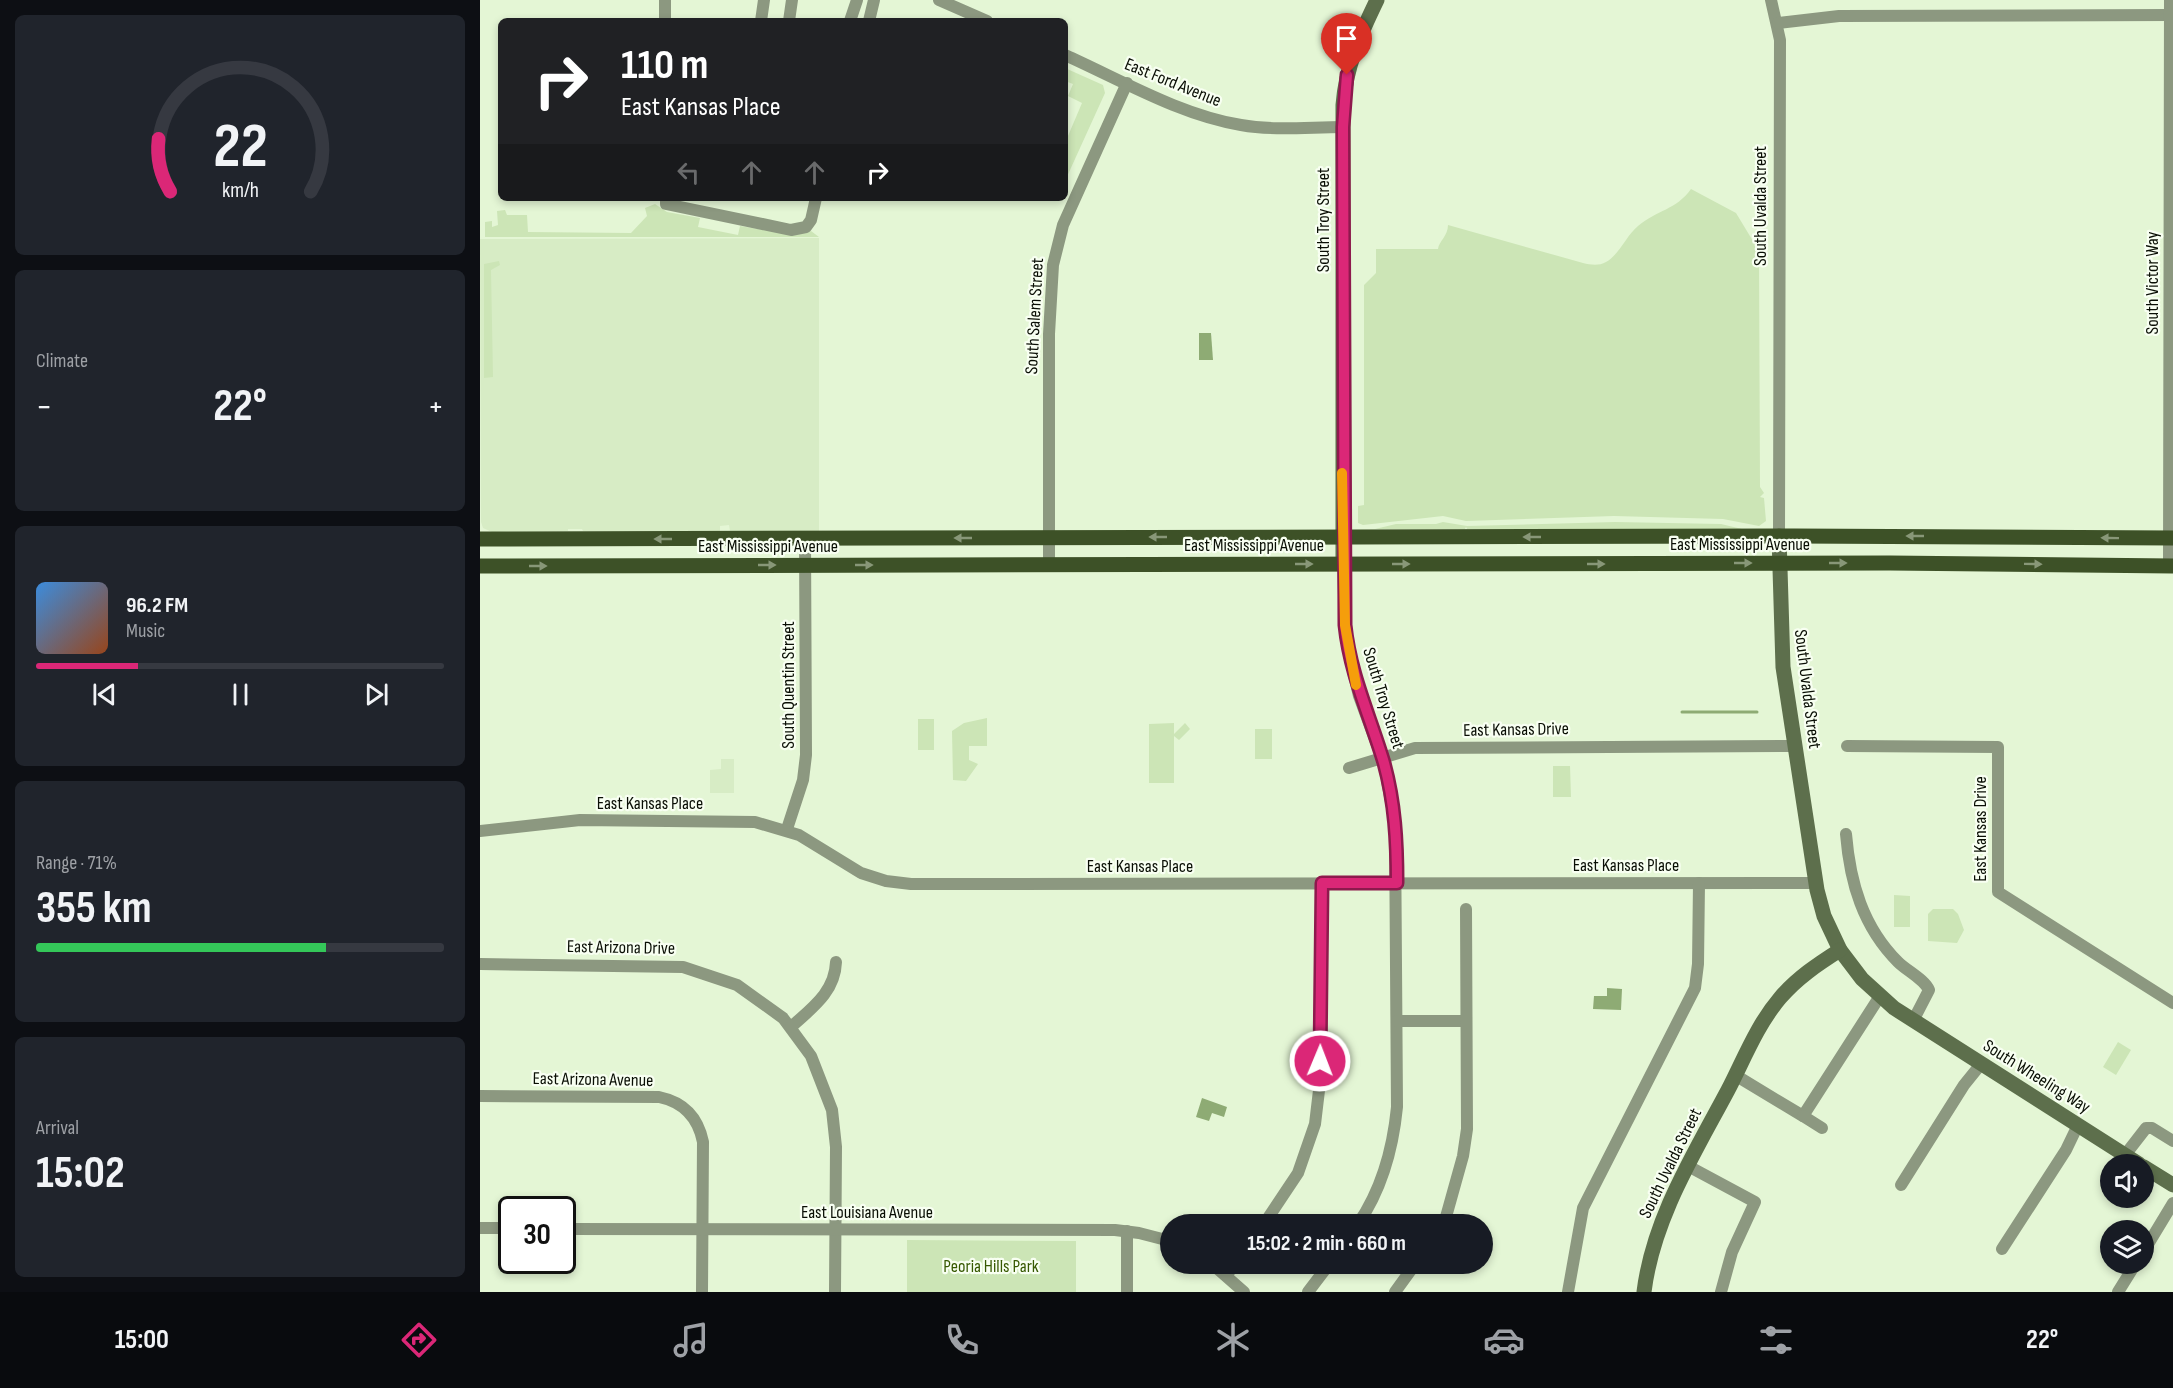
<!DOCTYPE html>
<html lang="en">
<head>
<meta charset="utf-8">
<style>
	:root { --surface:#171b24; --page:#20242c; --text:#f1f3f6; --muted:#9ea1a6; --line:#363941; --accent:#db2777 }
	body { margin:0; font-family:"Sofia Sans Condensed",sans-serif; background:var(--page); color:var(--text); height:100vh; display:flex; flex-direction:column; font-size:22px; white-space:nowrap }
	* { box-sizing:border-box; margin:0 }
	p { font-size:20px; color:var(--muted) }
	.icon { flex:none; width:33px; height:33px; fill:none; stroke:currentColor; stroke-width:2; stroke-linecap:round; stroke-linejoin:round }
	.map { position:relative; flex:1; overflow:hidden }
	.drawer { display:flex; flex-direction:column; gap:15px; padding:15px; background:#0d0f14; width:480px }
	.drawer>* { flex:none }
	.top-card { position:absolute; left:18px; top:18px; width:570px; height:183px; border-radius:9px; box-shadow:0 3px 9px #0003; background:#202124; color:#fff; overflow:hidden }
	.buttons { position:absolute; left:1620px; top:1154px; display:grid; gap:12px }
	.buttons a { display:grid; place-items:center; width:54px; height:54px; border-radius:50%; background:var(--surface); box-shadow:0 3px 9px #0003; font-size:30px }
	.speed { position:absolute; left:18px; top:1196px; display:flex; gap:12px; font-size:30px; font-weight:700; text-align:center }
	.speed>* { display:grid; place-content:center; width:78px; height:78px; border-radius:50%; background:var(--surface); box-shadow:0 3px 9px #0003; line-height:1 }
	.speed .limit { border:3px solid #111; border-radius:9px; background:#fff; color:#111 }
	.pin { position:absolute; display:grid; place-items:center; width:51px; height:51px; color:#fff; margin:-62px -26px; border-radius:50% 50% 50% 0; rotate:-45deg; box-shadow:0 0 6px #0007 }
	.pin .icon { rotate:45deg }
	.me { position:absolute; width:66px; margin:-33px; rotate:1deg; stroke-linejoin:round; filter:drop-shadow(0 0 4px #0008) }
	.turn { display:flex; align-items:center; gap:21px; height:126px; padding:0 24px; font-size:27px }
	.turn .icon { width:78px; height:78px; stroke-width:2.5 }
	.turn b { display:block; font-size:42px; line-height:51px }
	.lanes { display:flex; align-items:center; height:57px; padding:0 24px; background:#0003; justify-content:center; gap:30px; direction:ltr }
	.lanes .off { opacity:.35 }
	.big { font-size:45px; font-weight:700; line-height:1.1 }
	.drawer .widget { flex:1; display:flex; flex-direction:column; justify-content:center; gap:9px; min-width:0; padding:0 21px; border-radius:9px; background:var(--page) }
	.drawer .dial { align-items:center; gap:0 }
	.dial svg { height:156px; overflow:visible; fill:none; stroke:var(--line); stroke-width:7; stroke-linecap:round; text-anchor:middle }
	.dial text { fill:var(--text); stroke:none }
	.song { display:flex; align-items:center; gap:18px }
	.cover { width:72px; height:72px; border-radius:9px; background:linear-gradient(135deg,hsl(210 70% 55%),hsl(20 70% 35%)) }
	.played { height:6px; border-radius:3px; background:linear-gradient(90deg,var(--accent) 25%,var(--line) 25%) }
	.keys { display:flex; justify-content:space-around; direction:ltr }
	.heat { display:flex; justify-content:space-between; align-items:center; font-size:33px; direction:ltr }
	.charge { height:9px; border-radius:4px; background:linear-gradient(90deg,#34c759 71%,var(--line) 0) }
	.trip { position:absolute; left:680px; top:1214px; width:333px; height:60px; border-radius:30px; background:var(--surface); box-shadow:0 3px 9px #0003; font-weight:700; line-height:60px; text-align:center }
	.tab-bar { display:flex; height:96px; justify-content:space-around; align-items:center; background:#090b0e; color:var(--muted) }
	.tab-bar .icon { width:42px; height:42px }
	.tab-bar .selected { color:var(--accent) }
	.tab-bar b { font-size:27px; color:var(--text) }
	main { display:flex; flex:1; min-height:0 }
	.map>svg:first-child { display:block }
	.built { fill:#d7ecc5 }
	.green { fill:#cce5b6 }
	.water { fill:#8eab74 }
	.lines { fill:none; stroke-linecap:round; stroke-linejoin:round }
	.stream { stroke:#8eab74; stroke-width:3 }
	.street { stroke:#8c9880; stroke-width:12 }
	.secondary { stroke:#5d6f4c; stroke-width:15 }
	.primary { stroke:#3d5127; stroke-width:15 }
	.oneway { fill:#889778 }
	.route-casing { stroke:#8e194d; stroke-width:15 }
	.route { stroke:#db2777; stroke-width:10 }
	.slow { stroke:#f59e0b; stroke-width:10 }
	.labels { text-anchor:middle; stroke-width:4.5; stroke-linejoin:round; paint-order:stroke }
	.street-label { font-size:18px; fill:#090e04; stroke:#f8fff2 }
	.park-label { font-size:18px; fill:#375902; stroke:#f8fff2 }
</style>
</head>
<body>
<main>
<section class="drawer">
<div class="widget dial"><svg viewBox="0 0 100 80">
<path d="M14 69A42 42 0 1 1 86 69"/>
<path d="M14 69A42 42 0 0 1 8 42" stroke="#db2777"/>
<text x="50" y="56" font-size="32" font-weight="700">22</text>
<text x="50" y="72" font-size="11">km/h</text>
</svg></div>
<div class="widget"><p>Climate</p>
<div class="heat"><a>−</a><b class="big">22°</b><a>+</a></div>
</div>
<div class="widget">
<div class="song"><i class="cover"></i><div><b>96.2 FM</b><p>Music</p></div></div>
<div class="played"></div>
<div class="keys"><svg class="icon" aria-label="previous" viewBox="0 0 24 24"><path d="M18 5L8 12l10 7zM5 5v14"/></svg><svg class="icon" aria-label="pause" viewBox="0 0 24 24"><path d="M8 5v14M16 5v14"/></svg><svg class="icon" aria-label="next" viewBox="0 0 24 24"><path d="M6 5l10 7-10 7zM19 5v14"/></svg></div>
</div>
<div class="widget"><p>Range · 71%</p><b class="big">355 km</b><div class="charge"></div></div>
<div class="widget"><p>Arrival</p><b class="big">15:02</b></div>
</section>
<div class="map">
<svg width="1693" height="1292" viewBox="0 0 1693 1292">
	<rect width="100%" height="100%" fill="#e4f6d5"/>
	<g class="built">
		<path d="M339,238v293h-89l-1,-6 -9,1v5h-137l-1,-2h-14v2l-76,1 -9,-4 -2,-6 -1,-283z"/>
		<path d="M241,759h13v34h-24v-23l11,-1z"/>
	</g>
	<g class="green">
		<path d="M585,68l38,17 2,8 -40,88v-38l17,-40 -14,-7 5,-12 -8,-3z"/>
		<path d="M1211,189l45,24 23,38 1,236 4,6 -4,4 4,1 2,23 -7,5 -36,-7 -109,-3 -148,5 -23,-5 -80,9 -5,-2v-17l6,-1v-220l12,-12v-24h62c1,-8 10,-13 10,-24l135,38c8,2 16,3 23,-1 13,-7 20,-26 32,-36 19,-16 38,-16 53,-37z"/>
		<path d="M175,204l12,8 33,6 -2,9 40,8 2,-9 54,9 17,-4 8,6h-334v-15l7,-1v6l6,-2 -1,-14 8,-1 2,5h20l1,17 103,1 16,-17 -2,-8z"/>
		<path d="M19,261l1,4 -9,5 2,107 -9,1v-114z"/>
		<path d="M963,522l24,4 148,-4 106,2 21,5h-275l-1,-2 -1,2h-90l21,-5h40z"/>
		<path d="M507,718v28h-18v14l9,4 -12,17 -13,-1 -1,-49 12,-8z"/>
		<rect x="438" y="719" width="16" height="31"/>
		<path d="M694,723v11l11,-11 5,6 -11,11 -5,-4v47h-25v-59z"/>
		<rect x="775" y="729" width="17" height="30"/>
		<path d="M1073,766h17l1,31h-18z"/>
		<path d="M1414,895l16,1v31h-16z"/>
		<path d="M1453,909h20l5,5 6,16 -7,13 -29,-2v-27z"/>
		<path d="M1638,1042l13,8 -15,25 -13,-8z"/>
		<path d="M427,1240l169,1v51h-169z"/>
	</g>
	<g class="water">
		<path d="M719,333h12l2,27h-14z"/>
		<path d="M1127,988l15,1 -1,21 -28,-1 1,-13h13z"/>
		<path d="M722,1098l25,9 -3,10 -12,-4 -3,8 -13,-4z"/>
	</g>
	<g class="lines">
		<path class="stream" d="M1202,712h75"/>
		<g class="street">
			<path d="M185,0v21"/>
			<path d="M459,0l48,21"/>
			<path d="M1291,0l9,40 -1,496"/>
			<path d="M281,21l3,-21"/>
			<path d="M309,21l3,-21"/>
			<path d="M370,21l7,-21"/>
			<path d="M389,21l5,-21"/>
			<path d="M1298,23l61,-7 331,-1"/>
			<path d="M585,55c56,25 115,60 176,70 33,6 68,2 102,2"/>
			<path d="M186,198v6l125,26 15,-3 5,-7 5,-22"/>
			<path d="M863,564l2,61 5,33 9,38 25,68 11,60 2,283c-4,41 -15,82 -39,117"/>
			<path d="M569,565v-231l4,-69 10,-40 64,-142"/>
			<path d="M1689,566l1,-566"/>
			<path d="M1367,746l151,1v145l175,111"/>
			<path d="M869,768l66,-20 380,-2"/>
			<path d="M307,829l16,-49 3,-25 -1,-217"/>
			<path d="M0,831l100,-11 175,2 44,13 62,38 25,8 25,3 904,-1"/>
			<path d="M1366,834c4,49 17,93 52,128 9,9 26,17 31,28l-16,31"/>
			<path d="M0,964l203,3 54,18 46,33 28,38 21,54 4,37 -1,145"/>
			<path d="M917,1021h68"/>
			<path d="M311,1027c21,-19 44,-35 45,-65"/>
			<path d="M1255,1075l68,41 77,-120"/>
			<path d="M0,1096l179,1c24,5 39,20 44,45l-1,150"/>
			<path d="M1323,1116l19,12"/>
			<path d="M1645,1155l21,-27h6l21,13"/>
			<path d="M1208,1166l67,36 -23,50 -11,40"/>
			<path d="M1421,1185l63,-100 17,-21"/>
			<path d="M784,1224l34,-51 17,-49 5,-42 2,-199"/>
			<path d="M964,1224l19,-68 4,-27 -1,-220"/>
			<path d="M0,1228h32"/>
			<path d="M82,1229l553,1 24,3 31,8"/>
			<path d="M1522,1249l64,-99 12,-25"/>
			<path d="M1664,1251l29,-48"/>
			<path d="M731,1263l33,29"/>
			<path d="M747,1275l8,-12"/>
			<path d="M647,1292v-61"/>
			<path d="M828,1292l22,-29"/>
			<path d="M915,1292l21,-29"/>
			<path d="M1088,1292l15,-84 112,-220 3,-24 1,-81"/>
			<path d="M1638,1292l18,-29"/>
		</g>
		<g class="secondary">
			<path d="M1299,536l4,131 34,223 7,26 16,34 22,29 32,29 245,156"/>
			<path d="M863,564v-459c3,-39 17,-70 34,-105"/>
			<path d="M1664,1167l29,18"/>
			<path d="M1164,1292c9,-73 50,-138 84,-202 16,-31 29,-65 52,-92 17,-20 38,-34 60,-48"/>
		</g>
		<g class="primary">
			<path d="M0,539l1314,-3 379,2"/>
			<path d="M0,566l1410,-3 283,3"/>
		</g>
	</g>
	<defs><path id="oneway-solid" d="M-6-.8H1V-3.2L6.5 0L1 3.2V.8H-6Z" transform="scale(1.5)"/></defs>
	<g class="oneway">
		<use href="#oneway-solid" transform="translate(1435 536) rotate(180)"/>
		<use href="#oneway-solid" transform="translate(678 537) rotate(180)"/>
		<use href="#oneway-solid" transform="translate(1052 537) rotate(180)"/>
		<use href="#oneway-solid" transform="translate(483 538) rotate(180)"/>
		<use href="#oneway-solid" transform="translate(1630 538) rotate(-179)"/>
		<use href="#oneway-solid" transform="translate(183 539) rotate(180)"/>
		<use href="#oneway-solid" transform="translate(1263 563)"/>
		<use href="#oneway-solid" transform="translate(1358 563)"/>
		<use href="#oneway-solid" transform="translate(824 564)"/>
		<use href="#oneway-solid" transform="translate(921 564)"/>
		<use href="#oneway-solid" transform="translate(1116 564)"/>
		<use href="#oneway-solid" transform="translate(1553 564) rotate(1)"/>
		<use href="#oneway-solid" transform="translate(287 565)"/>
		<use href="#oneway-solid" transform="translate(384 565)"/>
		<use href="#oneway-solid" transform="translate(58 566)"/>
	</g>
	<g class="lines">
		<g class="route-casing">
			<path id="route" d="M840,1061l2,-178h75c0,-41 -2,-80 -13,-120 -14,-47 -34,-89 -39,-138l-2,-498 4,-52"/>
		</g>
		<use href="#route" class="route"/>
		<path class="slow" d="M862,473l3,152 11,60"/>
	</g>
	<g class="labels">
		<g class="street-label">
			<text transform="translate(693 82) rotate(22)" y="6">East Ford Avenue</text>
			<text transform="translate(1280 206) rotate(-90)" y="6">South Uvalda Street</text>
			<text transform="translate(843 220) rotate(-90)" y="6">South Troy Street</text>
			<text transform="translate(1672 283) rotate(-90)" y="6">South Victor Way</text>
			<text transform="translate(554 316) rotate(-87)" y="6">South Salem Street</text>
			<text x="1260" y="550">East Mississippi Avenue</text>
			<text x="774" y="551">East Mississippi Avenue</text>
			<text x="288" y="552">East Mississippi Avenue</text>
			<text transform="translate(308 685) rotate(-90)" y="6">South Quentin Street</text>
			<text transform="translate(1328 689) rotate(83)" y="6">South Uvalda Street</text>
			<text transform="translate(904 698) rotate(73)" y="6">South Troy Street</text>
			<text transform="translate(1036 729) rotate(-1)" y="6">East Kansas Drive</text>
			<text x="170" y="809">East Kansas Place</text>
			<text transform="translate(1500 829) rotate(-90)" y="6">East Kansas Drive</text>
			<text x="1146" y="871">East Kansas Place</text>
			<text x="660" y="872">East Kansas Place</text>
			<text transform="translate(141 947) rotate(1)" y="6">East Arizona Drive</text>
			<text transform="translate(1557 1076) rotate(32)" y="6">South Wheeling Way</text>
			<text transform="translate(113 1079) rotate(1)" y="6">East Arizona Avenue</text>
			<text transform="translate(1190 1163) rotate(-64)" y="6">South Uvalda Street</text>
			<text x="387" y="1218">East Louisiana Avenue</text>
		</g>
		<g class="park-label">
			<text x="511" y="1272">Peoria Hills Park</text>
		</g>
	</g>
</svg>
<div class="buttons">
<a><svg class="icon" aria-label="sound" viewBox="0 0 24 24"><path d="M4 9h4l5-4v14l-5-4H4zM17 9q2 3 0 6"/></svg></a>
<a><svg class="icon" aria-label="layers" viewBox="0 0 24 24"><path d="M12 4l9 5-9 5-9-5zM3 14l9 5 9-5"/></svg></a>
</div>
<div class="speed"><div class="limit">30</div></div>
<div class="pin" style="left:867px;top:75px;background:#d93025"><svg class="icon" aria-label="arrive" viewBox="0 0 24 24"><path d="M6 21V4h12l-3 4 3 4H6"/></svg></div>
<svg class="me" style="left:840px;top:1061px" viewBox="-20 -20 40 40"><circle r="17" fill="#db2777" stroke="#fff" stroke-width="3"/><path d="M0-11L8 9 0 5-8 9z" fill="#fff"/></svg>
<div class="trip">15:02 · 2 min · 660 m</div>
<div class="top-card">
<div class="turn"><svg class="icon" aria-label="right" viewBox="0 0 24 24"><path d="M7 20v-9h11M14 6l5 5-5 5"/></svg><div><b>110 m</b>East Kansas Place</div></div>
<div class="lanes"><svg class="icon off" aria-label="left" viewBox="0 0 24 24"><path d="M17 20v-9H6M10 6l-5 5 5 5"/></svg><svg class="icon off" aria-label="ahead" viewBox="0 0 24 24"><path d="M12 20V5M6 11l6-6 6 6"/></svg><svg class="icon off" aria-label="ahead" viewBox="0 0 24 24"><path d="M12 20V5M6 11l6-6 6 6"/></svg><svg class="icon" aria-label="right" viewBox="0 0 24 24"><path d="M7 20v-9h11M14 6l5 5-5 5"/></svg></div>
</div>
</div>
</main>
<nav class="tab-bar">
<b>15:00</b>
<svg class="icon selected" aria-label="directions" viewBox="0 0 24 24"><path d="M12 3l9 9-9 9-9-9zM9 14v-3h6M13 9l2 2-2 2"/></svg>
<svg class="icon" aria-label="music" viewBox="0 0 24 24"><path d="M9 18V5l10-2v13"/><circle cx="6" cy="18" r="3"/><circle cx="16" cy="16" r="3"/></svg>
<svg class="icon" aria-label="phone" viewBox="0 0 24 24"><path d="M5 4h4l2 5-3 2q2 4 5 5l2-3 5 2v4C11 20 4 13 5 4z"/></svg>
<svg class="icon" aria-label="climate" viewBox="0 0 24 24"><path d="M12 3v18M4 7l16 10M4 17L20 7"/></svg>
<svg class="icon" aria-label="car" viewBox="0 0 24 24"><path d="M5 17H2v-5l4-1 3-4h7l3 4 3 1v5h-3M9 17h6M6 11h13"/><circle cx="7" cy="17" r="2"/><circle cx="17" cy="17" r="2"/></svg>
<svg class="icon" aria-label="filters" viewBox="0 0 24 24"><path d="M4 7h16M4 17h16"/><circle cx="9" cy="7" r="2"/><circle cx="15" cy="17" r="2"/></svg>
<b>22°</b>
</nav>
</body>
</html>
